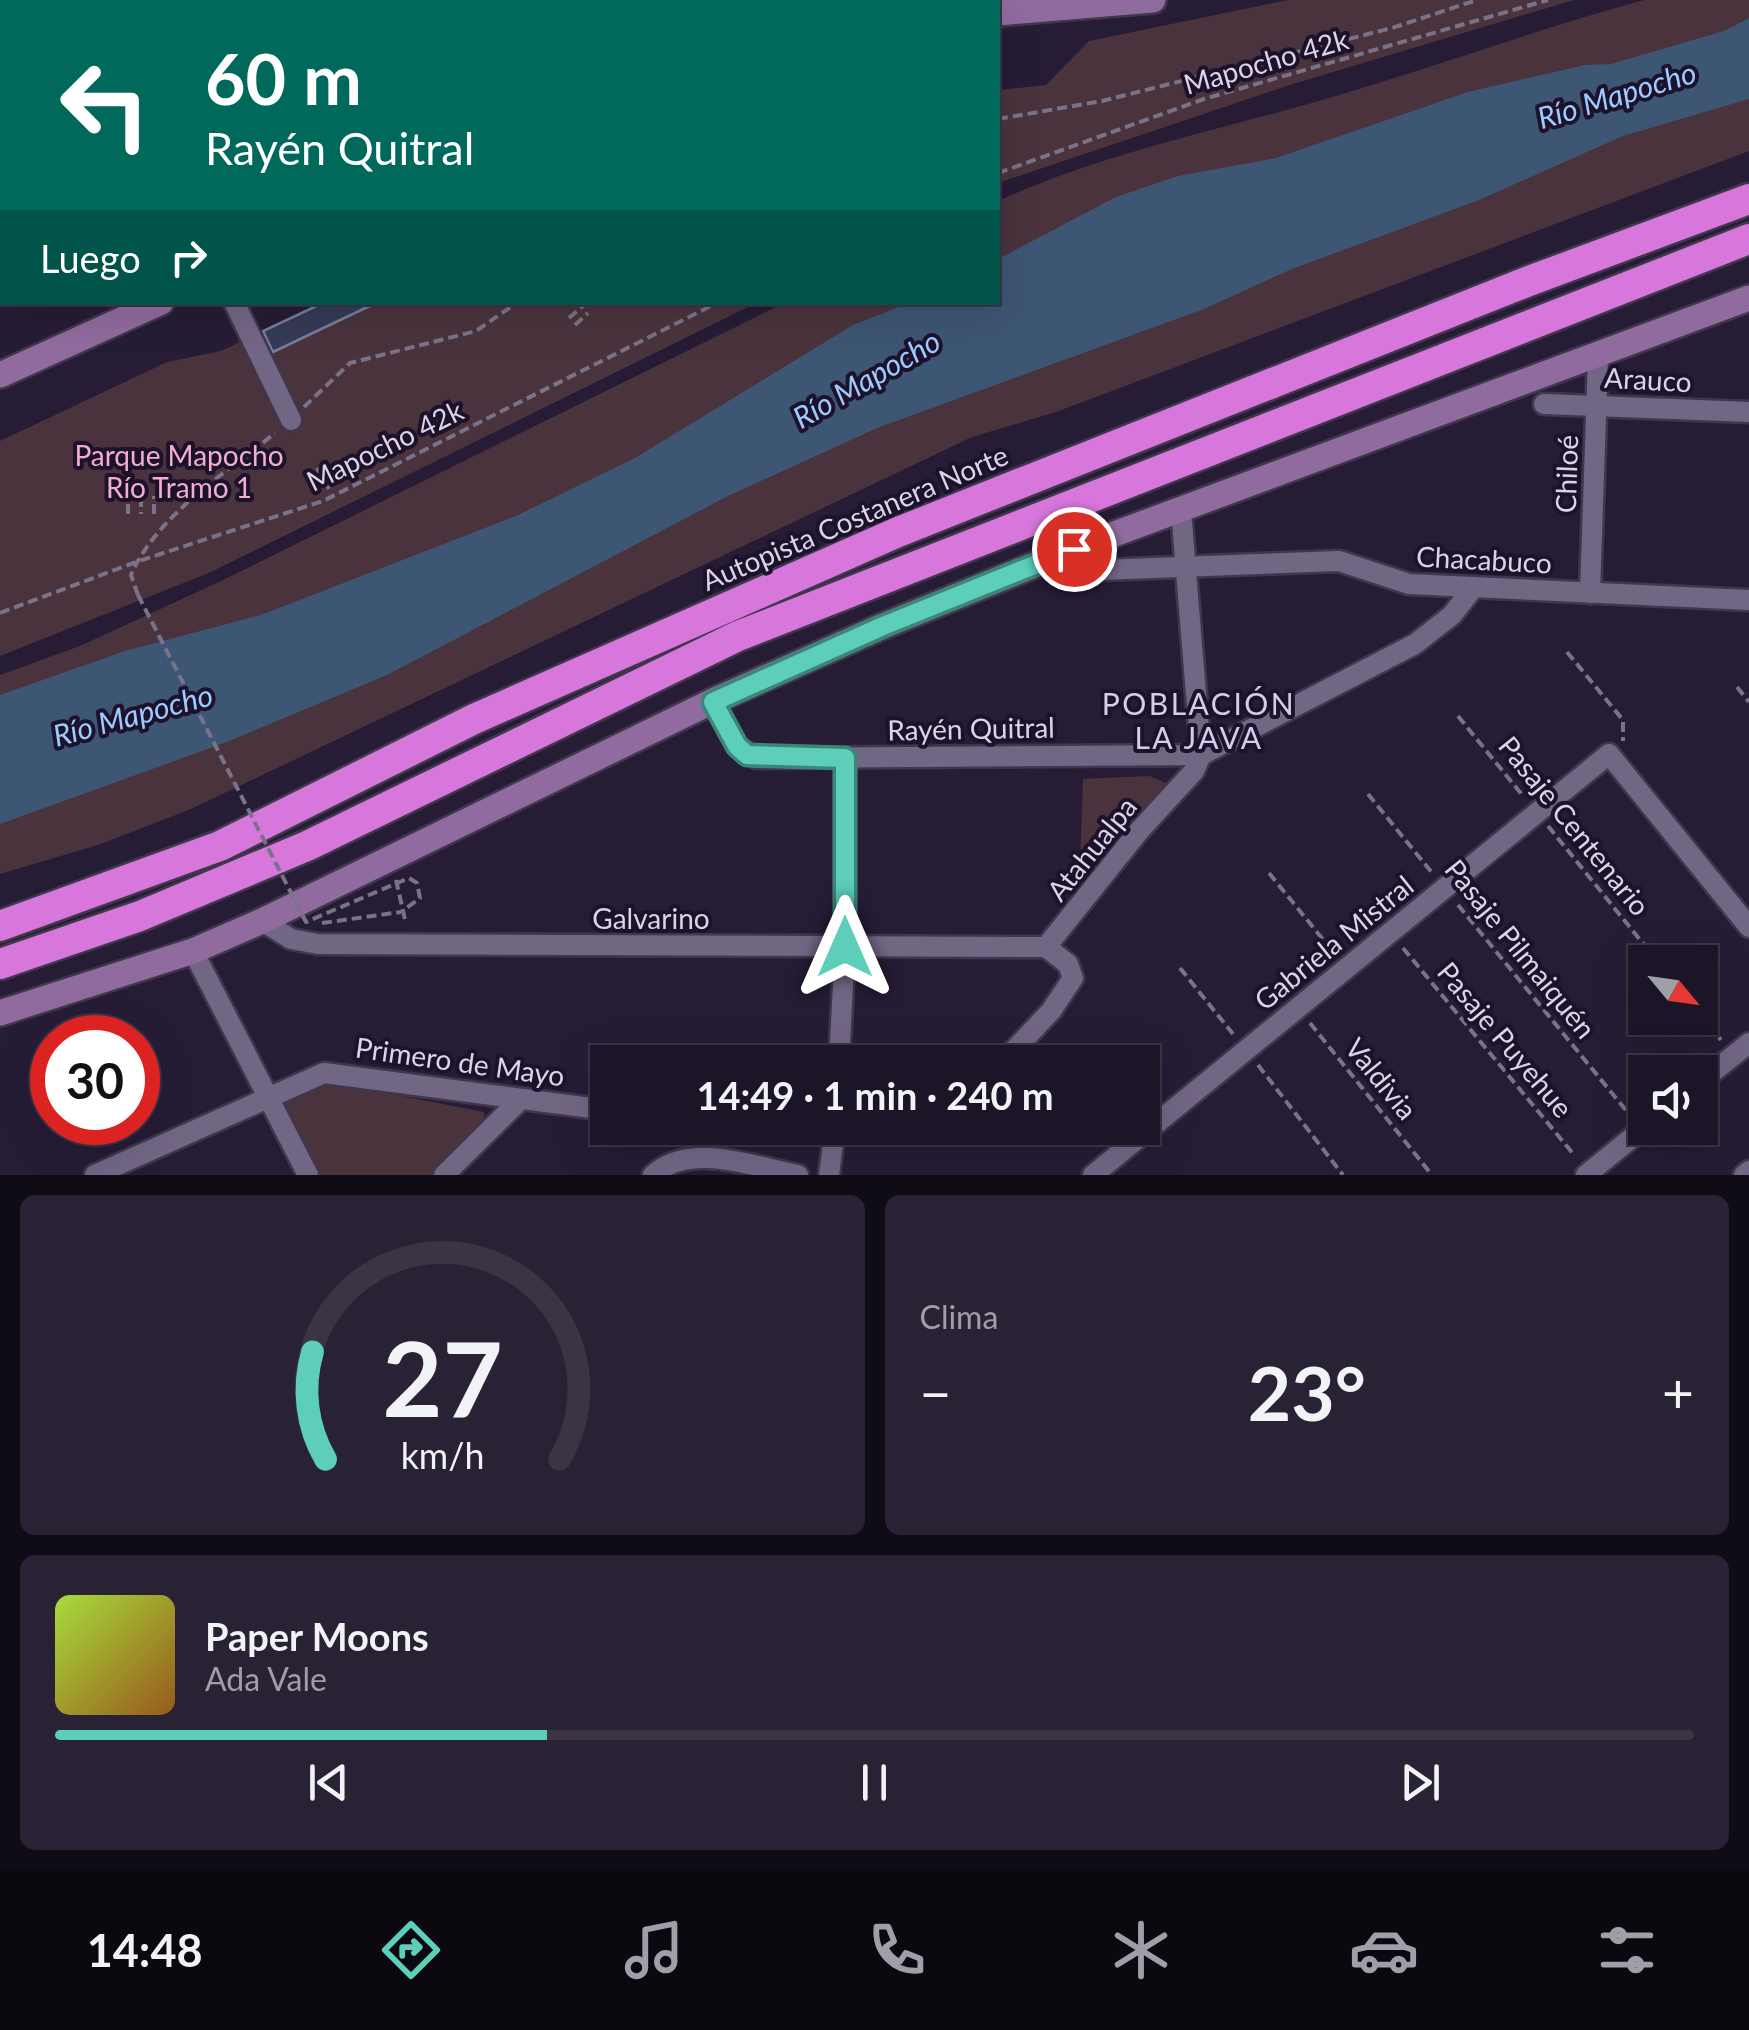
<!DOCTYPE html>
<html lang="es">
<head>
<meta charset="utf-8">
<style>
	:root { --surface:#1c1528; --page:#292234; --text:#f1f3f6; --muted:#a09fa8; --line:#3a3445; --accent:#5cceba }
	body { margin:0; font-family:Lato,sans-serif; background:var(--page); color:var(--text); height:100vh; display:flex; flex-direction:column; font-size:38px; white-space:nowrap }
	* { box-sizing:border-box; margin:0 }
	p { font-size:32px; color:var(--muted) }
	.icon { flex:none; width:55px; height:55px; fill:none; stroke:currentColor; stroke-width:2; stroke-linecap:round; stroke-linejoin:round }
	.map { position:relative; height:1175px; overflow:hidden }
	.sheet { display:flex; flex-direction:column; gap:20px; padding:20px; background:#0f0c16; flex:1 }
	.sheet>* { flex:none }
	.guide { position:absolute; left:0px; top:0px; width:1000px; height:305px; box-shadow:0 10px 40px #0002,0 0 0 2px var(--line); background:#00695c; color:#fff; overflow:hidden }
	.needle { width:65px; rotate:119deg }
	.controls { position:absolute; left:1628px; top:945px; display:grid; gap:20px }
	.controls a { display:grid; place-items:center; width:90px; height:90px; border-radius:0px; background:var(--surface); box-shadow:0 10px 40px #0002,0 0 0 2px var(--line); font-size:50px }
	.speed { position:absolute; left:30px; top:1015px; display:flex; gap:20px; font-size:50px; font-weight:700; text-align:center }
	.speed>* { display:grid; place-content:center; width:130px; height:130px; border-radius:50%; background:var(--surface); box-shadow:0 10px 40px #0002,0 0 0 2px var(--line); line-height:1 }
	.speed .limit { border:15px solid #d22; background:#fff; color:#111 }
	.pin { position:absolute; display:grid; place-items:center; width:85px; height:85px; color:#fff; margin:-42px; border:5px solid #fff; border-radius:50%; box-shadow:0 2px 10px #0007 }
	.me { position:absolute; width:110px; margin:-55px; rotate:0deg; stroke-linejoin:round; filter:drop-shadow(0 0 8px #0008) }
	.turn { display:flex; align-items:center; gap:35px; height:210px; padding:0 40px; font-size:45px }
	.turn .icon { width:130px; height:130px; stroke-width:2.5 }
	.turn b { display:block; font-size:70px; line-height:85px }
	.then { display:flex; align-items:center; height:95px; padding:0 40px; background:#0003; gap:20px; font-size:38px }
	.big { font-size:75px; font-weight:700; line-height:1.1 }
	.sheet .tile { flex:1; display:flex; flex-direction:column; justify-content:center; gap:15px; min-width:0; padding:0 35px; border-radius:15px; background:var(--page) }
	.sheet .dial { align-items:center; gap:0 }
	.dial svg { height:260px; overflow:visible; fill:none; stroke:var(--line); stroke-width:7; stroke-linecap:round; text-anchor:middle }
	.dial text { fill:var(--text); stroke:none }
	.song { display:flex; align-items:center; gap:30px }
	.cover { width:120px; height:120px; border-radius:15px; background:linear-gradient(135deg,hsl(80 70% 55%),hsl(30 70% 35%)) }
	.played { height:10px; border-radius:5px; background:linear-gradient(90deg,var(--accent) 30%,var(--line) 30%) }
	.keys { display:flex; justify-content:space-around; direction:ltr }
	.heat { display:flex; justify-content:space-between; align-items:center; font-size:55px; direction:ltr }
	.sheet .tiles { flex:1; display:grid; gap:20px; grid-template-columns:1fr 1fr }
	.tile:last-child { grid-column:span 2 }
	.trip { position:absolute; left:590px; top:1045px; width:570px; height:100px; border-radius:0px; background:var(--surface); box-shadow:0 10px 40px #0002,0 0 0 2px var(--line); font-weight:700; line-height:100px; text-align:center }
	.dock { display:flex; height:160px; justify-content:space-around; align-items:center; background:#0b0810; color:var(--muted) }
	.dock .icon { width:70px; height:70px }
	.dock .current { color:var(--accent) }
	.dock b { font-size:45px; color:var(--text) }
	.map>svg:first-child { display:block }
	.green { fill:#4a333d }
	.water { fill:#3d5674 }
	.building { fill:#353a56; stroke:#787d9e; stroke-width:2.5 }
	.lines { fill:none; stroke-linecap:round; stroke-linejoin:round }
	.street-casing { stroke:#40374c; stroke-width:25 }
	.secondary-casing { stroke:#40374c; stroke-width:30 }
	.highway-casing { stroke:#40374c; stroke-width:35 }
	.path { stroke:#7a7288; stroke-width:4; stroke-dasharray:10 5; stroke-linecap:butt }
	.street { stroke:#726685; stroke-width:20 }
	.secondary { stroke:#906b9f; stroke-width:25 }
	.highway { stroke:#d776db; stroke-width:30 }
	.path-bridge { stroke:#7a7288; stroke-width:4; stroke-dasharray:10 5; stroke-linecap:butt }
	.route-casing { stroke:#3c8679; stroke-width:25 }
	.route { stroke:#5cceba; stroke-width:18 }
	.labels { text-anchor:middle; stroke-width:8; stroke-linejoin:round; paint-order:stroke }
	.street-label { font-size:28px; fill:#dad4e6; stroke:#1d122b }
	.park-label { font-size:28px; fill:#f2aecd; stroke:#1d122b }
	.water-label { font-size:30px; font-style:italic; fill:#9ecbff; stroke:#1d122b }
	.neighbourhood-label { font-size:30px; letter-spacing:2.5px; fill:#d7cbed; stroke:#1d122b }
</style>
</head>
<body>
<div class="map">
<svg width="1749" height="1175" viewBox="0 0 1749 1175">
	<rect width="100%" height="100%" fill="#261c36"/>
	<g class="green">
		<path d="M1288,0h286l-281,84 -295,99v-93l48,-5 43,-44z"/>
		<path d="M1644,0h105v151l-693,261 -84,25 -781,372 -90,35 -101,30v-199l80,-29 141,-65 563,-278 214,-1v-101c108,-49 227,-72 341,-106 102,-30 202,-67 305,-95z"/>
		<path d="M321,303h435l-545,269 -211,84v-215l167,-79 54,-11z"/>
		<path d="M1150,776l20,9 -91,106 4,-112z"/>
		<path d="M321,1080l163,32v11l-52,52h-112l-39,-75z"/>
	</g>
	<path class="water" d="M1749,18v81l-126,37 -144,64 -187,69 -88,40 -327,119 -149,68 -339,178 -162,68 -227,82v-129l125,-44 136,-36 255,-99 119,-58 218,-133 56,-22 89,-1v-43l118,-62 62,-21 98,-18 192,-66 117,-27 26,-1 113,-33z"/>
	<path class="building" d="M325,302h53l-105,50 -10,-21z"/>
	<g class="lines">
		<g class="street-casing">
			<g id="street">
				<path d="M41,0l2,2"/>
				<path d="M502,0l6,2"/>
				<path d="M740,0l5,2"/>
				<path d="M225,2l2,-2"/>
				<path d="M351,2l2,-2"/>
				<path d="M473,2l1,-2"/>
				<path d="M234,302l57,118"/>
				<path d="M1544,404l205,8"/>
				<path d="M1100,570l239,-9 70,23 340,16"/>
				<path d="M1590,593l8,-236"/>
				<path d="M713,701l24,45 19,12 445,-3 214,-111 37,-29 22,-28"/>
				<path d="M262,921l29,18 27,5 728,3"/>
				<path d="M1046,947l93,-116 55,-60 7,-16 -20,-245"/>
				<path d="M193,951l115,224"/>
				<path d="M839,1062l6,-115v-189"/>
				<path d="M1003,1062l48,-51 22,-33 -5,-14 -22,-17"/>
				<path d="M1700,1082l49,-39"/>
				<path d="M95,1175l229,-102 275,36"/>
				<path d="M444,1175l75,-74"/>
				<path d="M653,1175c37,-34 101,-8 145,0"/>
				<path d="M829,1175l6,-47"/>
				<path d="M1093,1175l516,-421 140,173"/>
				<path d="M1586,1175l59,-48"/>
				<path d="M1744,1175l5,-4"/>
			</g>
		</g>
		<g class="secondary-casing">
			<g id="secondary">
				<path d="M979,0l1,2"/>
				<path d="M998,13l155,-13"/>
				<path d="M0,375l161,-73"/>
				<path d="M0,1013l193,-62 69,-30 451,-220 170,-75 191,-77 675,-251"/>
			</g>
		</g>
		<g class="highway-casing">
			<g id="highway">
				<path d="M0,926l220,-80 254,-127 424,-187 631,-251 220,-82"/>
				<path d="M0,964l140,-48 167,-70 431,-210 1011,-397"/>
			</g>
		</g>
		<g class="path">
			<path d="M998,119l104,-18 290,-73 85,-28"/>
			<path d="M998,173l206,-74 344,-99"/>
			<path d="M569,318l14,-12"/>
			<path d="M575,325l13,-12"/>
			<path d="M304,407l46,-44 126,-32 42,-29"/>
			<path d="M317,468l12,21"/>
			<path d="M141,497v17"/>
			<path d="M128,514v-16"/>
			<path d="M154,514v-18"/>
			<path d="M138,595l-7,-20c26,-60 95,-102 144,-142"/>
			<path d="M0,613l136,-51 187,-61 396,-199"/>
			<path d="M1567,652l56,68v21"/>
			<path d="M1737,687l12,15"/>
			<path d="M1458,716l65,80"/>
			<path d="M1368,794l65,80"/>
			<path d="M1548,826l110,136"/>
			<path d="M1269,873l65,80"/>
			<path d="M396,880l10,44"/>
			<path d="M1458,905l171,209"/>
			<path d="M322,923l79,-11"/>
			<path d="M1403,948l172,208"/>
			<path d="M1180,968l53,66"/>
			<path d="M1700,1014l21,26"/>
			<path d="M1310,1023l122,152"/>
			<path d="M1258,1065l85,110"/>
		</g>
		<use href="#street" class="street"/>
		<use href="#secondary" class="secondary"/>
		<use href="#highway" class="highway"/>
		<path class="path-bridge" d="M138,595l168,327 103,-44 8,5 3,15 -19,14"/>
	</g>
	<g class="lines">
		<g class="route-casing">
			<path id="route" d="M845,947v-189l-98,-3 -10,-9 -24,-44 170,-76 191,-77"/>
		</g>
		<use href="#route" class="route"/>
	</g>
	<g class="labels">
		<g class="street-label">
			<text transform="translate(1266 62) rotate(-16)" y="10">Mapocho 42k</text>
			<text transform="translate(1648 380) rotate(3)" y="10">Arauco</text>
			<text transform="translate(385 446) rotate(-26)" y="10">Mapocho 42k</text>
			<text transform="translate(1567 474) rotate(-88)" y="10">Chiloé</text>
			<text transform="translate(855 518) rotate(-23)" y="10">Autopista Costanera Norte</text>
			<text transform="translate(1484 560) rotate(3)" y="10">Chacabuco</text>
			<text transform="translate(971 729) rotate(-1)" y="10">Rayén Quitral</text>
			<text transform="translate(1574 826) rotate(51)" y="10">Pasaje Centenario</text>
			<text transform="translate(1092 849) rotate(-51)" y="10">Atahualpa</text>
			<text x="651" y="929">Galvarino</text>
			<text transform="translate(1334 943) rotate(-39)" y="10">Gabriela Mistral</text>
			<text transform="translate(1520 949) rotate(51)" y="10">Pasaje Pilmaiquén</text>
			<text transform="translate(1505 1040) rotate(50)" y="10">Pasaje Puyehue</text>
			<text transform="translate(460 1062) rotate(8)" y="10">Primero de Mayo</text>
			<text transform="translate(1381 1079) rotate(51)" y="10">Valdivia</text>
		</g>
		<g class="park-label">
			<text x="179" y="466">Parque Mapocho<tspan x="179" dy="32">Río Tramo 1</tspan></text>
		</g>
		<g class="water-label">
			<text transform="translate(1617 96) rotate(-17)" y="10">Río Mapocho</text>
			<text transform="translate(867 380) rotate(-30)" y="10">Río Mapocho</text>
			<text transform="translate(133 716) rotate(-15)" y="10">Río Mapocho</text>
		</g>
		<g class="neighbourhood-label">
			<text x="1199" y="715">POBLACIÓN<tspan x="1199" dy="34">LA JAVA</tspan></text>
		</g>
	</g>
</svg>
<div class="controls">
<a><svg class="needle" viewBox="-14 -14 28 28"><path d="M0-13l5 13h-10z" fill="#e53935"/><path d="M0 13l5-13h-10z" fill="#a09fa8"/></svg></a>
<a><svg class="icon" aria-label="sound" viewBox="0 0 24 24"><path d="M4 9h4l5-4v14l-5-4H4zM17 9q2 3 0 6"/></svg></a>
</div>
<div class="speed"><div class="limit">30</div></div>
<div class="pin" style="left:1074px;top:549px;background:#d93025"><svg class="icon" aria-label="arrive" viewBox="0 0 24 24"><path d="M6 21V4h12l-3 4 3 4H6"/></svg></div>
<svg class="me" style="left:845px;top:947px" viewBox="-20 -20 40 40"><path d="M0-17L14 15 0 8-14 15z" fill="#5cceba" stroke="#fff" stroke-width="4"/></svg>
<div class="trip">14:49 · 1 min · 240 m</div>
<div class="guide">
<div class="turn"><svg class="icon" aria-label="left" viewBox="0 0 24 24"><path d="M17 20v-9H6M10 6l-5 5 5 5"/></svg><div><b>60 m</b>Rayén Quitral</div></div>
<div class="then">Luego<svg class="icon" aria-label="right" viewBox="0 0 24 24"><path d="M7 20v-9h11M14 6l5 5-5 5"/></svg></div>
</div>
</div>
<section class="sheet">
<div class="tiles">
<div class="tile dial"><svg viewBox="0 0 100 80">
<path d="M14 69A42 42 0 1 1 86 69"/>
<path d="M14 69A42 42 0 0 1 10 36" stroke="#5cceba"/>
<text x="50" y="56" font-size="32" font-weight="700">27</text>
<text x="50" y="72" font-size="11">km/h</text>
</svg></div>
<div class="tile"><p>Clima</p>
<div class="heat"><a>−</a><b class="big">23°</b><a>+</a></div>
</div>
<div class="tile">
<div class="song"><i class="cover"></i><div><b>Paper Moons</b><p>Ada Vale</p></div></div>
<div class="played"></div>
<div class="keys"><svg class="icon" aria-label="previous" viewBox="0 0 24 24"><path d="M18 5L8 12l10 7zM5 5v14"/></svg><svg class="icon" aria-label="pause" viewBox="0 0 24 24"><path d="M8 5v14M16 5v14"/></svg><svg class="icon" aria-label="next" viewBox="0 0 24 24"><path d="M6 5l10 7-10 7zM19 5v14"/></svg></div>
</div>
</div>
</section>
<nav class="dock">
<b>14:48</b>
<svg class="icon current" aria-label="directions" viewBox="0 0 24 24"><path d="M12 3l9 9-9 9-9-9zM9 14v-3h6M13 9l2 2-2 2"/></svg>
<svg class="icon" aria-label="music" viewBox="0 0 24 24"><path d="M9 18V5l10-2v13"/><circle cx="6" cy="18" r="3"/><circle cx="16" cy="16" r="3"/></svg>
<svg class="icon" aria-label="phone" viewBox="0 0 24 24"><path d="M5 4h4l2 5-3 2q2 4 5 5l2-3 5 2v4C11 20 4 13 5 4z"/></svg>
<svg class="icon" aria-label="climate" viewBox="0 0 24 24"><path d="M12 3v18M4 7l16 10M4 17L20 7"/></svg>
<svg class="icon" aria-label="car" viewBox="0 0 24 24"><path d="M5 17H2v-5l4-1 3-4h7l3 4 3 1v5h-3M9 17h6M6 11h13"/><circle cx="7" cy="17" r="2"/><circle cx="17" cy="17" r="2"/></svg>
<svg class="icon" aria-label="filters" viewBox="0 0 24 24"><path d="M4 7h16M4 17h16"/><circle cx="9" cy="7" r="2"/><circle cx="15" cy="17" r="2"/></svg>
</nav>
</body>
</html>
